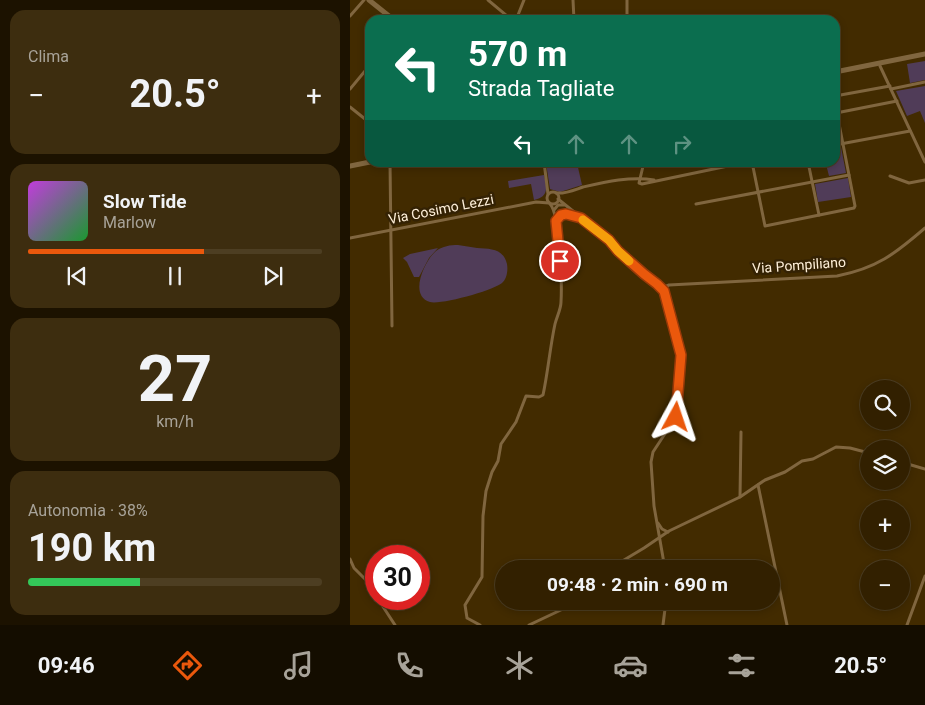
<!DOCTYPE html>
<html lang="it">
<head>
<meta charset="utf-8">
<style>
	:root { --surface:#322000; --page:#3d2d0f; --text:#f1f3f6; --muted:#a8a399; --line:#4d3e22; --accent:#ea580c }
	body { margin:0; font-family:Roboto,sans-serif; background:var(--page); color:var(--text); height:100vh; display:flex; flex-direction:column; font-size:19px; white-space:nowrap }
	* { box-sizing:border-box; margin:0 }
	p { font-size:16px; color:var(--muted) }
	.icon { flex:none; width:28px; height:28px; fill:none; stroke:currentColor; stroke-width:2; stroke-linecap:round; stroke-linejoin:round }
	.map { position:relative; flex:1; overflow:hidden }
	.drawer { display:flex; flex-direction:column; gap:10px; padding:10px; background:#1c1200; width:350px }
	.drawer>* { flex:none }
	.guide { position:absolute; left:15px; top:15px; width:475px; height:152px; border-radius:15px; box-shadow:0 2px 8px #0003,0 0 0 1px var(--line); background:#0b6e4f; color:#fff; overflow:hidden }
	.fabs { position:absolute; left:510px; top:380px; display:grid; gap:10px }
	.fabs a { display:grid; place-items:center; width:50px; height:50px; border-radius:50%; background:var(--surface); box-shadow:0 2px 8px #0003,0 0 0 1px var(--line); font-size:25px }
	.speed { position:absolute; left:15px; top:545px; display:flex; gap:10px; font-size:25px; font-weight:700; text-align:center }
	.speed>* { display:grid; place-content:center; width:65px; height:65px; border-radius:50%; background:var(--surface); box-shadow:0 2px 8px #0003,0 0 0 1px var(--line); line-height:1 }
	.speed .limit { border:8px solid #d22; background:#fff; color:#111 }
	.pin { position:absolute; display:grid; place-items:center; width:42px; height:42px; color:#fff; margin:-21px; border:2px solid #fff; border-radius:50%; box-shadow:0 1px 5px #0007 }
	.me { position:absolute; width:55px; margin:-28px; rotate:5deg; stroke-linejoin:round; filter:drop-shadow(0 0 4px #0008) }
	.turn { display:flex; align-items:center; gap:18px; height:105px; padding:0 20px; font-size:22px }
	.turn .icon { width:65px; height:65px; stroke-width:2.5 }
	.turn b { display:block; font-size:35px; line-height:42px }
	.lanes { display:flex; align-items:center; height:48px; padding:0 20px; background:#0003; justify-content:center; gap:25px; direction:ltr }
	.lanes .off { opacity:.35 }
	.big { font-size:38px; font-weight:700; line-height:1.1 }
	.drawer .tile { flex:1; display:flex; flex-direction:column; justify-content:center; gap:8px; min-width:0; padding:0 18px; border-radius:15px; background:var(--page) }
	.drawer .dial { align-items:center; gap:0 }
	.dial b { font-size:65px; line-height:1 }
	.song { display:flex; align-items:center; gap:15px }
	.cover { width:60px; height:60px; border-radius:8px; background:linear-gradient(135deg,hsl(290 70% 55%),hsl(130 70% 35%)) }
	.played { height:5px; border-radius:2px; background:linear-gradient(90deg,var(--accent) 60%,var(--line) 60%) }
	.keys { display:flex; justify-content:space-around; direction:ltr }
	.heat { display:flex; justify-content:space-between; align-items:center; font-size:28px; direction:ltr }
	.charge { height:8px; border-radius:4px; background:linear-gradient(90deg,#34c759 38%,var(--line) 0) }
	.trip { position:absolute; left:145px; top:560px; width:285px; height:50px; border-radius:25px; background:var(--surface); box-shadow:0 2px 8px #0003,0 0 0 1px var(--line); font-weight:700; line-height:50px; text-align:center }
	.menu { display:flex; height:80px; justify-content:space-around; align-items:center; background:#140d00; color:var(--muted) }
	.menu .icon { width:35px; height:35px }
	.menu .selected { color:var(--accent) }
	.menu b { font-size:22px; color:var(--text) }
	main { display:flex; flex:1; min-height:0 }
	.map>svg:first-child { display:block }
	.green { fill:#503c58 }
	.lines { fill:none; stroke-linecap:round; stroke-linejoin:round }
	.street { stroke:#80663f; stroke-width:3 }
	.secondary { stroke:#80663f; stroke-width:5 }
	.route-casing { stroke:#983908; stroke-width:12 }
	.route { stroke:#ea580c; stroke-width:9 }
	.slow { stroke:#f59e0b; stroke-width:9 }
	.labels { text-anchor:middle; stroke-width:5; stroke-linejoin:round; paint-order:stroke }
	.street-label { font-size:14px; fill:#feefd9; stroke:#342204 }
</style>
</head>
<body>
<main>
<section class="drawer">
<div class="tile"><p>Clima</p>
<div class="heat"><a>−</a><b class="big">20.5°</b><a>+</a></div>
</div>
<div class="tile">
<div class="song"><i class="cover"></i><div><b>Slow Tide</b><p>Marlow</p></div></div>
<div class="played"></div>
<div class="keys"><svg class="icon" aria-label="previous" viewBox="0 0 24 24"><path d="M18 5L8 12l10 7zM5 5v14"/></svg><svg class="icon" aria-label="pause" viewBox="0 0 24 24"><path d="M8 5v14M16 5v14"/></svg><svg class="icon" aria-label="next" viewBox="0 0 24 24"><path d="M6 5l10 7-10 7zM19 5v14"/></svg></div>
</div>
<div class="tile dial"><b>27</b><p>km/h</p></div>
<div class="tile"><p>Autonomia · 38%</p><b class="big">190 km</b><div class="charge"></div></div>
</section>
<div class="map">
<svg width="575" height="625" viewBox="0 0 575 625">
	<rect width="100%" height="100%" fill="#422b00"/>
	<g class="green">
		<path d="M575,61v19l-15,3 -3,-19z"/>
		<path d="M575,86v37l-5,-12 -13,5 -11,-25z"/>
		<path d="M491,147l5,26 -17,3 -3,-12 9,-2v-13z"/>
		<path d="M196,163h31l5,22 -22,7 -10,-3z"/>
		<path d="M194,175c3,12 5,22 -10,25l-3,-16 -22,4 -1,-7z"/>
		<path d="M498,178l3,19 -33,5 -3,-18z"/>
		<path d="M108,245c6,1 13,2 19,3 13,1 26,0 30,16 1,6 0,14 -4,18 -7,8 -62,23 -73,20 -22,-6 -5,-42 6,-51 7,-5 14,-6 22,-6z"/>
		<path d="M88,248l-9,10 -10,19h-5l-7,-15 -4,-4 7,-4z"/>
	</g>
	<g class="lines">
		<g class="street">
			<path d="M138,0l24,20"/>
			<path d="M223,0l1,20"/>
			<path d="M0,16l14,-16"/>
			<path d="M166,20l8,-20"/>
			<path d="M208,20l16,-3"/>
			<path d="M277,20v-20"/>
			<path d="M530,66l45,96"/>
			<path d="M0,89l20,-24"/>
			<path d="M541,89l34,-7"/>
			<path d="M485,96l55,-10"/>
			<path d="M0,107l20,16"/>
			<path d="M486,113l61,-12"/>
			<path d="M485,145l75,-14"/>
			<path d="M40,162l2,164"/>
			<path d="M194,162l4,32"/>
			<path d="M294,162l-5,21 3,1 105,-22"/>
			<path d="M402,162l13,64 89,-18 1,-2 -20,-103"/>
			<path d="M458,162l11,53"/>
			<path d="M228,163l2,-1"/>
			<path d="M540,176l19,7 16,-3"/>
			<circle cx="203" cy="198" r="6"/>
			<path d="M206,193c10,1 18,-3 27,-6 22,-5 48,-11 71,-7"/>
			<path d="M208,199l51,41 9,11 13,13 31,24 8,20 11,47 -4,55 -3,10 -21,32 -2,10 3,44 11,63"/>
			<path d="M346,204l153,-29"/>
			<path d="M204,210l4,-5h6"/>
			<path d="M207,219l6,-5 15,4"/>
			<path d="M0,238l186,-36 13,1"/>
			<path d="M312,288l7,-3 168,-9c40,-8 58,-22 88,-48"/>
			<path d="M551,462l24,7"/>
			<path d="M408,485l29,140"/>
			<path d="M390,497l1,-65"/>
			<path d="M308,523l4,6 6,3"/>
			<path d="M0,559l4,9 12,12 10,16"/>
			<path d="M259,569l35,-21 25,-17 71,-34 25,-17 20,-8 17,-11 11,-2 23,-12 14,1 19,5"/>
			<path d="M28,599l17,26"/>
			<path d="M130,625l-13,-7 -2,-13 17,-28 1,-61 3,-25 6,-19 6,-11 3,-17 15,-22 10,-26 13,1 4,-2c5,-23 7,-48 12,-71 2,-8 6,-15 6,-22 1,-17 -1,-88 -11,-98"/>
			<path d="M179,625l34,-16 11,-8"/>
			<path d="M313,625l3,-24"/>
			<path d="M557,625l18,-49"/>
		</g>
		<g class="secondary">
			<path d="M19,0l25,20"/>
			<path d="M485,72l90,-18"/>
			<path d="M0,166l20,-4"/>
		</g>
	</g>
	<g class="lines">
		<g class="route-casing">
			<path id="route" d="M210,261l-4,-40 5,-6 5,-1 15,4 28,22 9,11 26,23 13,10 7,7 17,64 -5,62"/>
		</g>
		<use href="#route" class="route"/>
		<path class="slow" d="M233,220l26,20 9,11 11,10"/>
	</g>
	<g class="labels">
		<g class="street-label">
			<text transform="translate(91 209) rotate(-11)" y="5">Via Cosimo Lezzi</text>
			<text transform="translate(449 265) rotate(-4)" y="5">Via Pompiliano</text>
		</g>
	</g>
</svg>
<div class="fabs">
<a><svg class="icon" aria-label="search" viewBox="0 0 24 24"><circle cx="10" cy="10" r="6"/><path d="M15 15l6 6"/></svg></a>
<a><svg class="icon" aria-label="layers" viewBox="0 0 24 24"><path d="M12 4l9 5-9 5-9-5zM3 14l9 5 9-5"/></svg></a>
<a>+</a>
<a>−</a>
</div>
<div class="speed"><div class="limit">30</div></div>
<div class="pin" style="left:210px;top:261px;background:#d93025"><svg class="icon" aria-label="arrive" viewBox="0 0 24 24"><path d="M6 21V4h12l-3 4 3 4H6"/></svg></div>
<svg class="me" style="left:326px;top:417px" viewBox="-20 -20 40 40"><path d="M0-17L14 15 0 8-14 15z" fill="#ea580c" stroke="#fff" stroke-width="4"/></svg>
<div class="trip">09:48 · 2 min · 690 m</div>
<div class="guide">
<div class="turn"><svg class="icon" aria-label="left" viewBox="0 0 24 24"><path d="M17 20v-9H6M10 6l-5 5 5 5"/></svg><div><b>570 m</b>Strada Tagliate</div></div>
<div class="lanes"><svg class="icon" aria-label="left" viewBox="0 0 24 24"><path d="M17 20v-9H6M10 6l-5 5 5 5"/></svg><svg class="icon off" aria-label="ahead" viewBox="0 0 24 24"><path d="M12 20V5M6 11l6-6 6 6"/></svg><svg class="icon off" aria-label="ahead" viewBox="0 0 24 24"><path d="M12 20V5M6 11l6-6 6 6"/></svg><svg class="icon off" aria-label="right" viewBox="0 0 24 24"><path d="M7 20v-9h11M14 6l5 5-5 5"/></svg></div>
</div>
</div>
</main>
<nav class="menu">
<b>09:46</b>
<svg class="icon selected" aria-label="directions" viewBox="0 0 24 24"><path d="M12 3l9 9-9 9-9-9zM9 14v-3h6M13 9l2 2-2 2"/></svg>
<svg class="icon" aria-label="music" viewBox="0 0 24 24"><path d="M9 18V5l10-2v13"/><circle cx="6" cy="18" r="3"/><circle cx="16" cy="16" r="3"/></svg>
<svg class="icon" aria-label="phone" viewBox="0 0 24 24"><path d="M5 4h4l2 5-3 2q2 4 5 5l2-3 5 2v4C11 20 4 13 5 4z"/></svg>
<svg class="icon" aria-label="climate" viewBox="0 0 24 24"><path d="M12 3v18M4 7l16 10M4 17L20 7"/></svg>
<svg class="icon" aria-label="car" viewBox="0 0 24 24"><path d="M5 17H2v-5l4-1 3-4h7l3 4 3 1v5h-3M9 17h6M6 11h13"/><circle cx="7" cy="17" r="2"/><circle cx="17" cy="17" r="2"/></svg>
<svg class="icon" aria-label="filters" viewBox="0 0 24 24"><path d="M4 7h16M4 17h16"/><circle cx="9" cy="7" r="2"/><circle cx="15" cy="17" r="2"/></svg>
<b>20.5°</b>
</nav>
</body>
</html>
